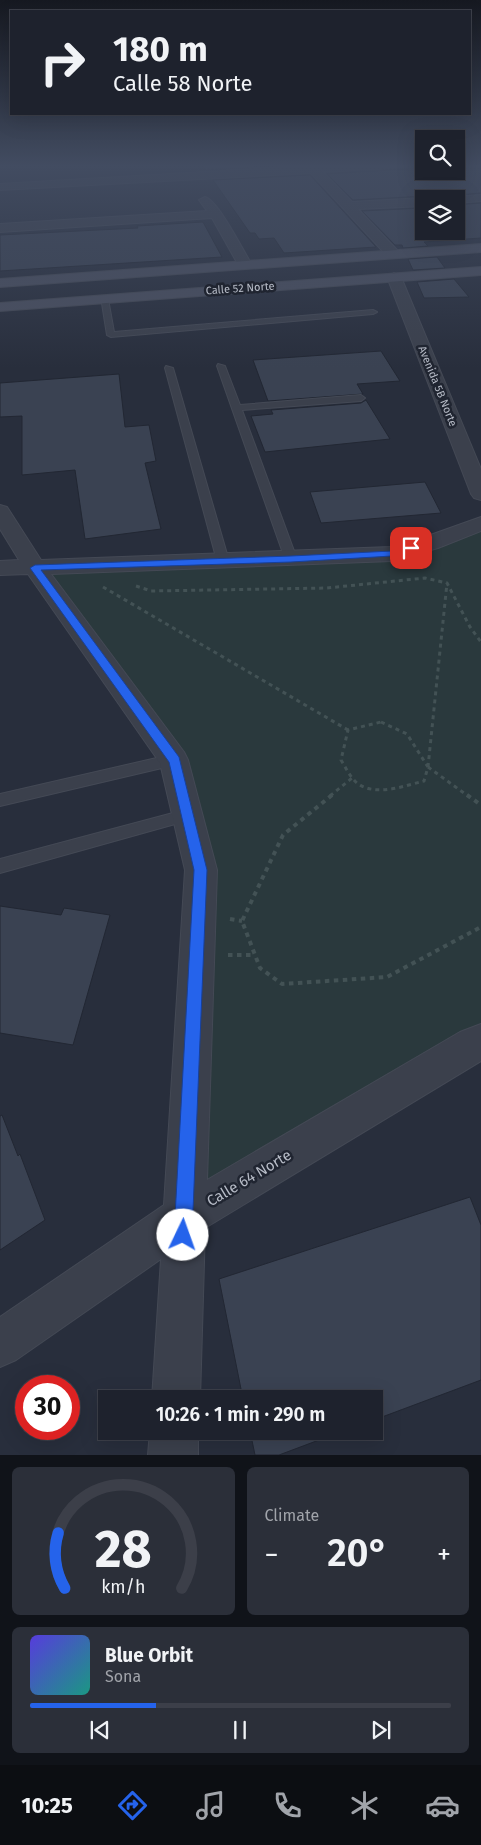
<!DOCTYPE html>
<html lang="en">
<head>
<meta charset="utf-8">
<style>
	:root { --surface:#1e222d; --page:#2b2f39; --text:#f1f3f6; --muted:#a1a4aa; --line:#3c3f49; --accent:#2563eb }
	body { margin:0; font-family:"Fira Sans",sans-serif; background:var(--page); color:var(--text); height:100vh; display:flex; flex-direction:column; font-size:19px; white-space:nowrap }
	* { box-sizing:border-box; margin:0 }
	p { font-size:16px; color:var(--muted) }
	.icon { flex:none; width:28px; height:28px; fill:none; stroke:currentColor; stroke-width:2; stroke-linecap:round; stroke-linejoin:round }
	.map { position:relative; height:1455px; overflow:hidden }
	.side { display:flex; flex-direction:column; gap:12px; padding:12px; background:#101319; flex:1 }
	.side>* { flex:none }
	.hud { position:absolute; left:10px; top:10px; width:461px; height:105px; border-radius:0px; box-shadow:0 5px 20px #0002,0 0 0 1px var(--line); background:#1e222d; color:var(--text); overflow:hidden }
	.tools { position:absolute; left:415px; top:130px; display:grid; gap:10px }
	.tools a { display:grid; place-items:center; width:50px; height:50px; border-radius:0px; background:var(--surface); box-shadow:0 5px 20px #0002,0 0 0 1px var(--line); font-size:25px }
	.speed { position:absolute; left:15px; top:1375px; display:flex; gap:10px; font-size:25px; font-weight:700; text-align:center }
	.speed>* { display:grid; place-content:center; width:65px; height:65px; border-radius:50%; background:var(--surface); box-shadow:0 5px 20px #0002,0 0 0 1px var(--line); line-height:1 }
	.speed .limit { border:8px solid #d22; background:#fff; color:#111 }
	.pin { position:absolute; display:grid; place-items:center; width:42px; height:42px; color:#fff; margin:-21px; border-radius:10px; box-shadow:0 2px 8px #0006 }
	.me { position:absolute; width:55px; margin:-28px; rotate:3deg; stroke-linejoin:round; filter:drop-shadow(0 0 4px #0008) }
	.turn { display:flex; align-items:center; gap:18px; height:105px; padding:0 20px; font-size:22px }
	.turn .icon { width:65px; height:65px; stroke-width:2.5 }
	.turn b { display:block; font-size:35px; line-height:42px }
	.big { font-size:38px; font-weight:600; line-height:1.1 }
	.side .card { flex:1; display:flex; flex-direction:column; justify-content:center; gap:8px; min-width:0; padding:0 18px; border-radius:8px; background:var(--page) }
	.side .dial { align-items:center; gap:0 }
	.dial svg { height:130px; overflow:visible; fill:none; stroke:var(--line); stroke-width:7; stroke-linecap:round; text-anchor:middle }
	.dial text { fill:var(--text); stroke:none }
	.song { display:flex; align-items:center; gap:15px }
	.cover { width:60px; height:60px; border-radius:8px; background:linear-gradient(135deg,hsl(250 70% 55%),hsl(170 70% 35%)) }
	.played { height:5px; border-radius:2px; background:linear-gradient(90deg,var(--accent) 30%,var(--line) 30%) }
	.keys { display:flex; justify-content:space-around; direction:ltr }
	.heat { display:flex; justify-content:space-between; align-items:center; font-size:28px; direction:ltr }
	.side .tiles { flex:1; display:grid; gap:12px; grid-template-columns:1fr 1fr }
	.card:last-child { grid-column:span 2 }
	.trip { position:absolute; left:98px; top:1390px; width:285px; height:50px; border-radius:0px; background:var(--surface); box-shadow:0 5px 20px #0002,0 0 0 1px var(--line); font-weight:600; line-height:50px; text-align:center }
	.dock { display:flex; height:80px; justify-content:space-around; align-items:center; background:#0c0e12; color:var(--muted) }
	.dock .icon { width:35px; height:35px }
	.dock .active { color:var(--accent) }
	.dock b { font-size:22px; color:var(--text) }
	.map>svg:first-child { display:block }
	.green { fill:#2a393d }
	.building { fill:#3a4252; stroke:#222733 }
	.lines { fill:none; stroke-linecap:round; stroke-linejoin:round }
	.service-casing { stroke:#444955; stroke-width:2 }
	.minor-casing { stroke:#444955; stroke-width:2 }
	.secondary-casing { stroke:#444955; stroke-width:2 }
	.path-far2 { stroke:#435255; stroke-width:1; stroke-dasharray:2 2; stroke-linecap:butt }
	.path-far1 { stroke:#435255; stroke-width:3; stroke-dasharray:4 4; stroke-linecap:butt }
	.path { stroke:#435255; stroke-width:4; stroke-dasharray:4.5 4.5; stroke-linecap:butt }
	.service { fill:#3b404c; fill-rule:evenodd }
	.minor { fill:#3b404c; fill-rule:evenodd }
	.secondary { fill:#4a4f5f; fill-rule:evenodd }
	.route { fill:#2563eb; stroke:#184099 }
	.labels { text-anchor:middle; stroke-width:5; stroke-linejoin:round; paint-order:stroke }
	.far-street-label { font-size:11px; fill:#b7bcc7; stroke:#202531 }
	.near-street-label { font-size:15px; fill:#b7bcc7; stroke:#202531 }
</style>
</head>
<body>
<div class="map">
<svg width="481" height="1455" viewBox="0 0 481 1455">
	<rect width="100%" height="100%" fill="#282e3c"/>
	<path class="green" d="M481,523v519l-297,175 13,-262 -23,-195 -139,-192 357,-14z"/>
	<g class="building">
		<path d="M202,164h100l-96,6z"/>
		<path d="M481,164v29l-25,2 -7,4h-22l-3,-3 -71,4 -26,-26 97,-6v3h32v-6z"/>
		<path d="M310,175l66,72 -92,6 -10,-15 -15,1 -4,-6h-5l-37,-53z"/>
		<path d="M481,203v35l-57,4 4,4 -25,2 -1,-3h-7l-33,-34 62,-3v23h32v-26z"/>
		<path d="M203,222l19,35 -222,14v-36l138,-7 -1,-2z"/>
		<path d="M437,257l8,11 -32,2 -5,-11z"/>
		<path d="M454,279l15,18 -45,1 -7,-16z"/>
		<path d="M381,351l19,30 -43,3 6,10 -95,7 -15,-41z"/>
		<path d="M119,374l6,53 24,-2 7,36 -11,2 16,66 -76,10 -10,-69 -53,5v-59l-22,1v-34z"/>
		<path d="M366,400l24,39 -125,13 -14,-36 22,-2 -2,-4 90,-7z"/>
		<path d="M425,482l16,31 -120,10 -11,-31z"/>
		<path d="M0,906l61,9 3,-7 46,7 -37,130 -73,-12z"/>
		<path d="M2,1115l16,41 2,-2 25,66 -45,30v-134z"/>
		<path d="M470,1197l11,28v155l-107,40v-21h-131l-24,-120z"/>
		<path d="M250,1431h93l-64,24h-24z"/>
	</g>
	<g class="lines">
		<g class="service-casing">
			<g id="service">
				<path d="M101,297l7,2 6,33 259,-22 4,2 -4,2 -262,23 -4,-2z"/>
				<path d="M218,364l7,2 15,39 121,-10 4,3 -4,3 -119,9 55,149 -2,2 -4,2 -6,-4 -68,-193z"/>
				<path d="M166,366l7,2 56,193 -2,2h-8l-2,-2 -52,-193z"/>
				<path d="M174,754l5,2 2,4 -2,4 -179,42v-12z"/>
				<path d="M188,809l5,2 3,4 -3,4 -193,54v-14z"/>
			</g>
		</g>
		<g class="minor-casing">
			<g id="minor">
				<path d="M341,164h69l-5,3 -82,5 29,30 72,-4 1,1 -1,7 -66,3 40,42 2,3 -2,3h-10l-77,-84 -311,17v-6z"/>
				<path d="M481,195v6l-25,2v-4h-5l5,-2z"/>
				<path d="M205,197c13,3 39,55 47,68l-2,3h-10l-28,-50 -212,14v-8l207,-13 -8,-11z"/>
				<path d="M394,273l7,4 80,192v31l-7,-2 -3,-4 -84,-217z"/>
				<path d="M0,505l7,2 34,53 350,-13 31,-9 59,-21v14l-43,17 -46,13 -341,13 133,178 4,8 29,110 -10,310 253,-148 21,-8v37l-276,167 -5,171h-48l9,-140 -145,101 -16,7v-50l164,-112 21,-335 -25,-107 -132,-189 -28,1v-14l19,-1 -19,-31z"/>
				<path d="M150,1431h48v24h-50z"/>
			</g>
		</g>
		<g class="secondary-casing">
			<g id="secondary">
				<path d="M481,244v8l-481,35v-8z"/>
				<path d="M481,267v8l-481,36v-8z"/>
			</g>
		</g>
		<path class="path-far2" d="M479,164l2,2"/>
		<g class="path-far1">
			<path d="M136,586l15,5 176,-3 98,-10 22,5 23,44 11,15"/>
			<path d="M103,587l245,143"/>
			<path d="M381,722l26,12 21,33 -4,14c-20,5 -49,16 -67,2 -7,-6 -11,-15 -16,-23l7,-30z"/>
			<path d="M428,767l40,29"/>
			<path d="M428,767l19,-184"/>
			<path d="M330,796l22,-18"/>
		</g>
		<g class="path">
			<path d="M332,795l-49,40 -41,86 18,47 22,16 105,-7 94,-50"/>
			<path d="M467,795l14,10"/>
			<path d="M230,919l12,2"/>
			<path d="M228,955h27"/>
		</g>
		<use href="#service" class="service"/>
		<use href="#minor" class="minor"/>
		<use href="#secondary" class="secondary"/>
	</g>
	<linearGradient id="sky" x2="0" y2="1"><stop stop-color="#161921"/><stop offset="0.45" stop-color="#424c61"/><stop offset="1" stop-color="#424c61" stop-opacity="0"/></linearGradient>
	<rect width="481" height="368" fill="url(#sky)"/>
	<path class="route" d="M411,546h3v4l-22,6 -101,6 -250,8 138,187 28,113 -15,365 -3,7 -6,2 -7,-2 -2,-7 20,-365 -25,-108 -139,-194 5,-3 256,-9 101,-5z"/>
	<g class="labels">
		<g class="far-street-label">
			<text transform="translate(240 288) rotate(-4)" y="4">Calle 52 Norte</text>
			<text transform="translate(438 386) rotate(68)" y="4">Avenida 5B Norte</text>
		</g>
		<g class="near-street-label">
			<text transform="translate(249 1178) rotate(-31)" y="5">Calle 64 Norte</text>
		</g>
	</g>
</svg>
<div class="tools">
<a><svg class="icon" aria-label="search" viewBox="0 0 24 24"><circle cx="10" cy="10" r="6"/><path d="M15 15l6 6"/></svg></a>
<a><svg class="icon" aria-label="layers" viewBox="0 0 24 24"><path d="M12 4l9 5-9 5-9-5zM3 14l9 5 9-5"/></svg></a>
</div>
<div class="speed"><div class="limit">30</div></div>
<div class="pin" style="left:411px;top:548px;background:#d93025"><svg class="icon" aria-label="arrive" viewBox="0 0 24 24"><path d="M6 21V4h12l-3 4 3 4H6"/></svg></div>
<svg class="me" style="left:183px;top:1235px" viewBox="-20 -20 40 40"><circle r="19" fill="#fff"/><path d="M0-13L10 11 0 6-10 11z" fill="#2563eb"/></svg>
<div class="trip">10:26 · 1 min · 290 m</div>
<div class="hud">
<div class="turn"><svg class="icon" aria-label="right" viewBox="0 0 24 24"><path d="M7 20v-9h11M14 6l5 5-5 5"/></svg><div><b>180 m</b>Calle 58 Norte</div></div>
</div>
</div>
<section class="side">
<div class="tiles">
<div class="card dial"><svg viewBox="0 0 100 80">
<path d="M14 69A42 42 0 1 1 86 69"/>
<path d="M14 69A42 42 0 0 1 10 35" stroke="#2563eb"/>
<text x="50" y="56" font-size="32" font-weight="700">28</text>
<text x="50" y="72" font-size="11">km/h</text>
</svg></div>
<div class="card"><p>Climate</p>
<div class="heat"><a>−</a><b class="big">20°</b><a>+</a></div>
</div>
<div class="card">
<div class="song"><i class="cover"></i><div><b>Blue Orbit</b><p>Sona</p></div></div>
<div class="played"></div>
<div class="keys"><svg class="icon" aria-label="previous" viewBox="0 0 24 24"><path d="M18 5L8 12l10 7zM5 5v14"/></svg><svg class="icon" aria-label="pause" viewBox="0 0 24 24"><path d="M8 5v14M16 5v14"/></svg><svg class="icon" aria-label="next" viewBox="0 0 24 24"><path d="M6 5l10 7-10 7zM19 5v14"/></svg></div>
</div>
</div>
</section>
<nav class="dock">
<b>10:25</b>
<svg class="icon active" aria-label="directions" viewBox="0 0 24 24"><path d="M12 3l9 9-9 9-9-9zM9 14v-3h6M13 9l2 2-2 2"/></svg>
<svg class="icon" aria-label="music" viewBox="0 0 24 24"><path d="M9 18V5l10-2v13"/><circle cx="6" cy="18" r="3"/><circle cx="16" cy="16" r="3"/></svg>
<svg class="icon" aria-label="phone" viewBox="0 0 24 24"><path d="M5 4h4l2 5-3 2q2 4 5 5l2-3 5 2v4C11 20 4 13 5 4z"/></svg>
<svg class="icon" aria-label="climate" viewBox="0 0 24 24"><path d="M12 3v18M4 7l16 10M4 17L20 7"/></svg>
<svg class="icon" aria-label="car" viewBox="0 0 24 24"><path d="M5 17H2v-5l4-1 3-4h7l3 4 3 1v5h-3M9 17h6M6 11h13"/><circle cx="7" cy="17" r="2"/><circle cx="17" cy="17" r="2"/></svg>
</nav>
</body>
</html>
